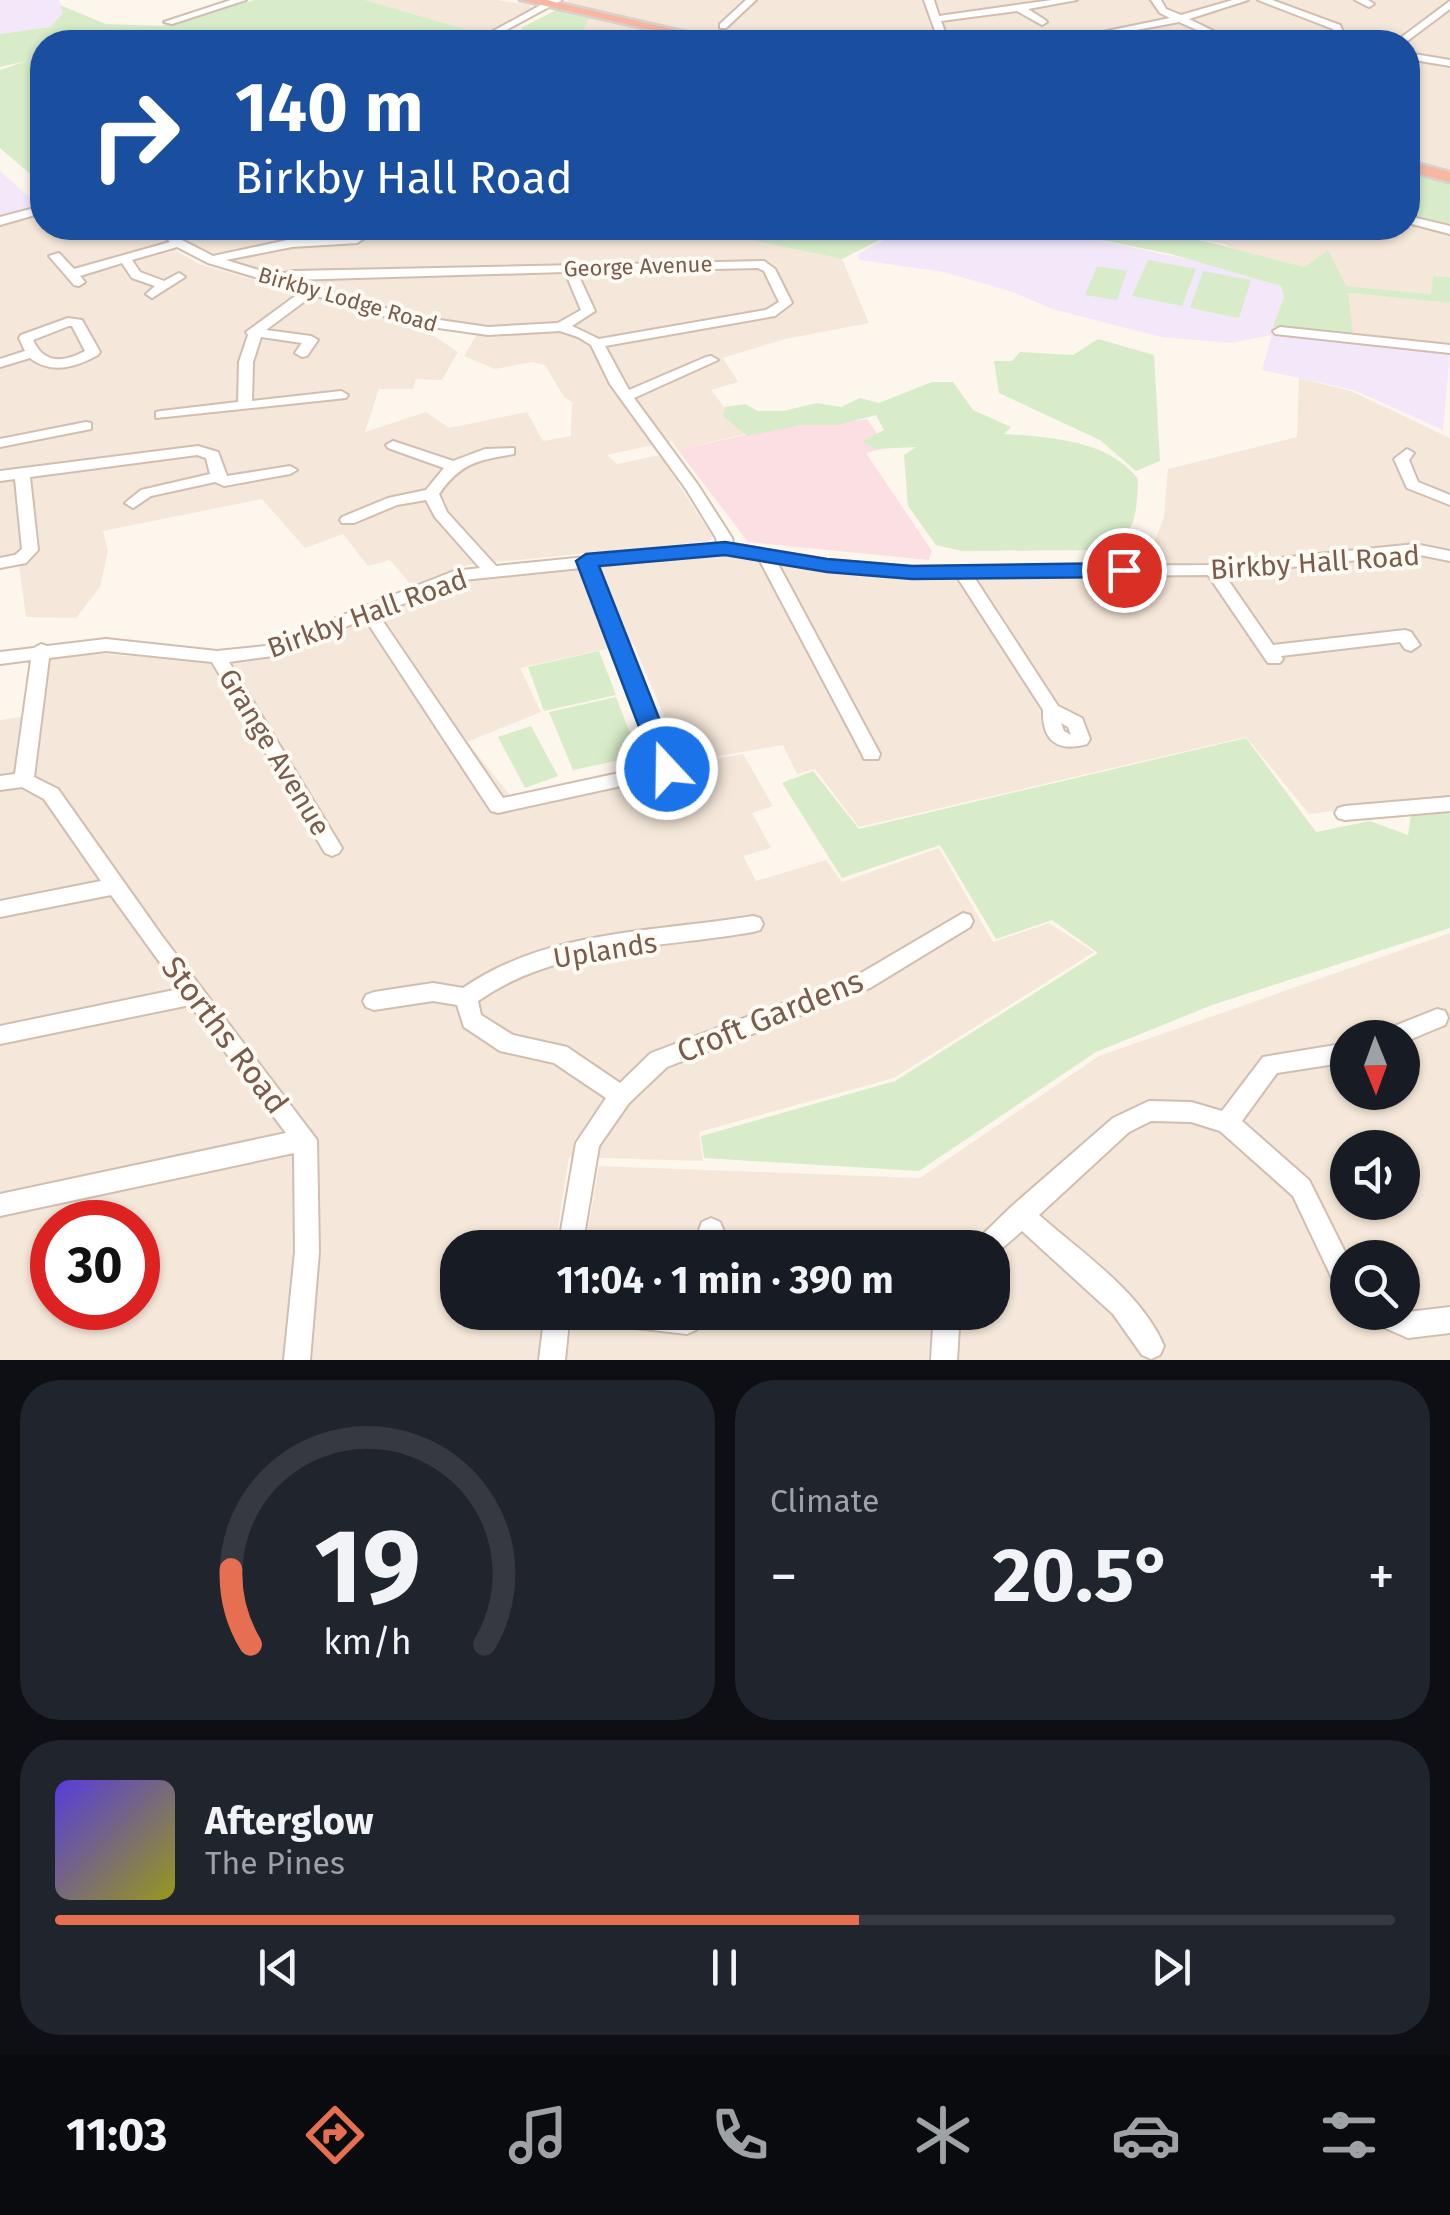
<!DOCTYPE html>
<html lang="en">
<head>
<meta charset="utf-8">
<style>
	:root { --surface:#171b24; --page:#20242c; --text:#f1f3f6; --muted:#9ea1a6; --line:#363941; --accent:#e76f51 }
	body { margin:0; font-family:"Fira Sans",sans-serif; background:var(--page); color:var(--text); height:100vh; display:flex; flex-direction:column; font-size:38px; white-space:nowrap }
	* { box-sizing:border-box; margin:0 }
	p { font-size:32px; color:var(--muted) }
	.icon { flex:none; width:55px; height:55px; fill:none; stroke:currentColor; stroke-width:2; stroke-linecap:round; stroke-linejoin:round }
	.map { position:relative; height:1360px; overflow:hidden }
	.side { display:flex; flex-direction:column; gap:20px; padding:20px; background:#0d0f14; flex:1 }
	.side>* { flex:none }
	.hud { position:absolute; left:30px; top:30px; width:1390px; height:210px; border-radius:40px; box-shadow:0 2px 8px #0004; background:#1a4fa0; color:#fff; overflow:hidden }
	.needle { width:65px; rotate:179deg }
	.buttons { position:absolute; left:1330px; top:1020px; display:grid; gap:20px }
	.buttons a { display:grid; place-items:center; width:90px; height:90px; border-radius:50%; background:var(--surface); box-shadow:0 2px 8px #0004; font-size:50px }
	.speed { position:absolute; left:30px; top:1200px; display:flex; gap:20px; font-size:50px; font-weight:700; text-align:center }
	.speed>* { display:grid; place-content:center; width:130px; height:130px; border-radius:50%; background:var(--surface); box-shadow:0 2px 8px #0004; line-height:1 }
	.speed .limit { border:15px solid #d22; background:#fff; color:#111 }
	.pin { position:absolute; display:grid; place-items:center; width:85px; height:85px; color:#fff; margin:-42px; border:5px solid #fff; border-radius:50%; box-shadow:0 2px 10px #0007 }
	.me { position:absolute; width:110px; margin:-55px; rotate:339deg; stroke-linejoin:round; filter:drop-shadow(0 0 8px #0008) }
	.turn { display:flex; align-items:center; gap:35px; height:210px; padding:0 40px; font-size:45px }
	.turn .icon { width:130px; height:130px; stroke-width:2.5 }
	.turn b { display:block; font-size:70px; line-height:85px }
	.big { font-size:75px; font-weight:700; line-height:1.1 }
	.side .tile { flex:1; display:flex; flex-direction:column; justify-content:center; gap:15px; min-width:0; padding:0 35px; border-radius:40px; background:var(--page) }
	.side .dial { align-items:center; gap:0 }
	.dial svg { height:260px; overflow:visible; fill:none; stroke:var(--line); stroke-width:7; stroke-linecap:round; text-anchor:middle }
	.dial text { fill:var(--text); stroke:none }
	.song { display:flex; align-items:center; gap:30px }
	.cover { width:120px; height:120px; border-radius:15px; background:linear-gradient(135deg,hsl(250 70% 55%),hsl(60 70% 35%)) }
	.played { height:10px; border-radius:5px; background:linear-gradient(90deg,var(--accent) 60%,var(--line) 60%) }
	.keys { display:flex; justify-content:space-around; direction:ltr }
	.heat { display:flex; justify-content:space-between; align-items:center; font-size:55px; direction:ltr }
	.side .tiles { flex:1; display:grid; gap:20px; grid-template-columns:1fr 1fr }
	.tile:last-child { grid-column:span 2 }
	.trip { position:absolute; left:440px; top:1230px; width:570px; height:100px; border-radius:40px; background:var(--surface); box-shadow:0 2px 8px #0004; font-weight:700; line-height:100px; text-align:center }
	.dock { display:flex; height:160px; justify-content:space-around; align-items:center; background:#090b0e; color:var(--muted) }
	.dock .icon { width:70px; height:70px }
	.dock .active { color:var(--accent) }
	.dock b { font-size:45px; color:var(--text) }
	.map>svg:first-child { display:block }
	.residential { fill:#f5e8da; fill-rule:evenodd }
	.education { fill:#f3e8fa }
	.medical { fill:#fbdfe3 }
	.green { fill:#d8ecc9 }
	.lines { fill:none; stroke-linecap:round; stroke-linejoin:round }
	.stream { stroke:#a5d3da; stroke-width:4 }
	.minor-casing { stroke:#d1beb0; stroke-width:4 }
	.highway-casing { stroke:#dad1cd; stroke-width:5 }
	.minor { fill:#fff; fill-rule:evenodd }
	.highway { fill:#f7b7a3; fill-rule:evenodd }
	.route { fill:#1a73e8; stroke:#114b97; stroke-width:2.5 }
	.labels { text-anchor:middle; stroke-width:8; stroke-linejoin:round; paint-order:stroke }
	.far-street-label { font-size:22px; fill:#7a5c4d; stroke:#fffaf3 }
	.street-label { font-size:28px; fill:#7a5c4d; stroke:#fffaf3 }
	.near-street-label { font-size:32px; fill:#7a5c4d; stroke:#fffaf3 }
</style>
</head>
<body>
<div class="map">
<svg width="1450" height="1360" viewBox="0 0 1450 1360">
	<rect width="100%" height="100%" fill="#fdf6ec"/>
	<g class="residential">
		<path d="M365,0h132l32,5 5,5 -48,25z"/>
		<path d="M569,0h881v174l-42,-11v-121h-679l-168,-40z"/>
		<path d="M591,15l112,27h-127z"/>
		<path d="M42,213v15h113l20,22 24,14 223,64 36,24 -16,28 -26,-1 -3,10h-34l-14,43 61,-20 23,16 78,-16 16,29 28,-5 1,-34 -8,-5 -19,-32 -13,-3 -37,7 -31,-13 17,-29 -39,-3 -215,-63 -41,-20 -12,-13h193l-1,12 225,-10 130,4 121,25 27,64 -84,16 -62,19 15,24 -27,8 34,44 -67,16 -6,-9 -65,14 10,9 43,-9 52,81 -2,5 -242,24 -56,21 -22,-26 -22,6 -25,-32 -38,14 -43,-49 -159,32 5,20 -8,36 -24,31 -50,-1 -8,-60 -18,3v-336z"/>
		<path d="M1408,214l42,10v53l-17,-1 -1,18 -87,-8 -10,-17 -30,-2 -66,-15 -14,-8 -97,-16h280z"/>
		<path d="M1347,293l103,10v50l-97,-11z"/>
		<path d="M1299,378l52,13 99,47v359l-141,17 -63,-77 -387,90 -44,-58 -18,5 -14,-29 -99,17 -51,-119 -113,25 21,44 -74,30 43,53 233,-41 30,52 -21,7 19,35 -28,8 13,25 70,-21 16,22 97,-34 54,94 56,-19 45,29 -200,126 -195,54 4,29 -134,-4 -14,90 -97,1v64l87,1 -8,47h-537v-640l40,-6 8,-58 57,-2 100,8 64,-5 194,-77 263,-25 117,19 87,2 213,-5 21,-54 4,-48 129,-32zM52,1222h86v86h-86z"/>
		<path d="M1450,933v427h-884l8,-47 418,-1v-64l-407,-1 14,-81 321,12 179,-122zM1348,1038h54v54h-54zM1348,1148h54v54h-54zM1348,1258h54v54h-54z"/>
	</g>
	<g class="education">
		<path d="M0,0h59l4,13 -13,14 -50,7z"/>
		<path d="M0,171l39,35 -1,1 -38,9z"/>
		<path d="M905,228h137l186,40 53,18 4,11 -12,38 177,18 -7,77 -89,-40 -92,-20 10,-35 -42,8 -69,-6 -109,-28 -39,-17 -69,-20 -84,-12 -2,-6z"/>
	</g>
	<path class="medical" d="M825,417l7,7 35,-5 20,29 -21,5 66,98 -3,9 -181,-18 -70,-92z"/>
	<g class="green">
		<path d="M255,0h110l121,35 -18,7h-426v142l-42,-36v-78l26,-9 -26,6v-33l50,-7 13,-14 -3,-8 46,19 55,2z"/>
		<path d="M558,9l33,6 -15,27h-86l15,-6 12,4 9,-5 -5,-7z"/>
		<path d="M1408,171l42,12v41l-42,-10z"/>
		<path d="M368,228h535l-61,31 -121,-25 -51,-2 -132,-2 -172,8z"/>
		<path d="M1042,228c28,0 58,-3 87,0 61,6 117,25 176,39l23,-17 18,36 85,8 2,-18 17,1v26l-102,-10 5,42 -80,-8 11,-30 -3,-11 -110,-32z"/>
		<path d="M1148,260l48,9 -14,37 -50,-10z"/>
		<path d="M1097,266l30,5 -10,29 -32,-5z"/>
		<path d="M1203,271l48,9 -12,38 -49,-10z"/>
		<path d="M1098,339l56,16 6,106 -24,10 -36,-31 -101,-47 -5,-32h18l8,-9 53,3z"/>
		<path d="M932,382h21l20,28 38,17 -7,7c46,3 105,6 134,45 -1,29 -1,57 -31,71l-145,1 -26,-6 -28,-39 -4,-51 12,-8 -41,2 -13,-8 22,-11 -8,-15 -38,10h-38l-53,11 -24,-20 2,-9 20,-3 13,7h25l34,-8 24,4 19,-9 19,5z"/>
		<path d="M599,651l17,44 -72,16 -16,-44z"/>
		<path d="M616,697l23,59 -66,14 -24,-58z"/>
		<path d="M531,726l27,50 -33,12 -27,-51z"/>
		<path d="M1246,738l70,94 54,-11 38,14 3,-20 39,-4v117l-238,77 -116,47 -177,119 -215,-13 -3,-22 194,-55 203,-128 -46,-33 -56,19 -56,-94 -98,33 -60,-95 31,-12 46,58z"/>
	</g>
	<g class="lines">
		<g class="stream">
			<path d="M208,228h14"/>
			<path d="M112,232l42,-4"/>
		</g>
		<g class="minor-casing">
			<g id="minor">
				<path d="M231,0h15l-74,24 -8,-2z"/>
				<path d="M550,0h12l-78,42h-11z"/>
				<path d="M746,0h10l-30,28h-6v-4z"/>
				<path d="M924,0h10l5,16 113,-16h25l-49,9 17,11 2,2 -5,3 -25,-14 -76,10 8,21h-10z"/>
				<path d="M1151,0h10l5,9 15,6 52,-15h15l-59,19 47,23h-12l-45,-20 -107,20h-18l116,-24 -10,-5z"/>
				<path d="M1258,0h14l68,25 7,17h-10l-4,-13z"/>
				<path d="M1355,0h13l6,4 -5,3z"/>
				<path d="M1450,1v8l-44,33h-11z"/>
				<path d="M1408,53l42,7v6l-42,-7z"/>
				<path d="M42,206v7l-42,12v-8z"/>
				<path d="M1408,216l42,10v8l-42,-11z"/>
				<path d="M157,228h12l13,12 31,16 79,-17 65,-4 6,4 -6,4 -65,4 -66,13 49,15 19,-4 470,-10 11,8 17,34 -17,13 -170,30 24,44 77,-33 5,-1 7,4 -84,38 64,87 34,53 1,6 94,16 85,7 301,-2 202,-21 35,7v10l-35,-7 -191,20 49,71 132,-15 6,2 9,13 -9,6 -6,-2 -5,-7 -119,14 2,3 -3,4h-12l-60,-88 -234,2 84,129 24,12 8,21 -3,5c-28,8 -45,-2 -44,-34l-86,-133c-60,0 -120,-5 -180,-15l103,192 -2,5h-14l-2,-5 -103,-195 -34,-6 -129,13 80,203 -2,5 -7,2 -169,37 -7,-2 -126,-192 -92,37 -44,6 113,186 -3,5 -7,3 -7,-3 -113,-191 -106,-11 -57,7 -15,119 24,12 104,147 155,204 2,112 -9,108h-26l11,-108 -1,-99 -294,63v-22l286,-61 -96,-128 -190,39v-18l179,-37 -68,-94 -111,22v-16l101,-20 -57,-82 -22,-12 -22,3v-14l15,-2 16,-114 -31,4v-12l34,-4 7,-4 6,2 59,-7 111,12 48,-5 189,-75 26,-3 -45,-51 -9,-17 -29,5 -43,18h-12l-2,-3 2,-3 46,-19 38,-8 18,-22 -56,-20 -2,-3 7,-4 60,20 32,-12 29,-1v6c-35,6 -53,8 -75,40l8,18 49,54 221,-22 -1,-6 -30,-49 -76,-105 -19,-39 -13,-8 -18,-6 -72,4 -78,-11 -97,-29 -47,35 45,6 7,4 -11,16 -5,1 -7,-4 7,-10 -41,-6 -8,25 -1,39 89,-10 7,4 -2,3 -190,20v-6l5,-1 77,-9 1,-40 9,-27 -2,-3 56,-41 -94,-28 -31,-16 -45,13 8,12 24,9 15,-8 6,4 -33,21 -6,-4 9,-8 -23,-8 -10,-15 -42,13 5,6 -6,4 -5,-1 -25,-29 10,-3 15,16 96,-27zM758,268l6,3 15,31 -13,8 -167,29 -27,-13 23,-15 -18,-39zM565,272l16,38 -23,13 -70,4 -76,-11 -122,-36zM581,568l75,197 -153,33 -125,-184 85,-34zM1061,723l7,4 3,8 -7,-4z"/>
				<path d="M68,318l14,2 18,32 -2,3c-22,12 -46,20 -68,3l-30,9v-8l25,-8 -6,-13 2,-3zM69,326h3l13,25c-20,11 -41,14 -52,-11z"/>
				<path d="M1280,327l170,18v8l-175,-19 -2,-3z"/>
				<path d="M86,422l5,1v6l-91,18v-8z"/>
				<path d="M198,446l20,6 9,24 63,-10 7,4 -7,4 -66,12 -9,-4 -64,14 -18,12 -8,-5 16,-13 69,-16 -4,-16 -9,-3 -167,22 8,73 -12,13 -26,5v-10l15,-3 7,-6 -7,-70 -15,2v-10z"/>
				<path d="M1407,449l7,4 -5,7 9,22 32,13v10l-43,-17 -13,-29z"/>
				<path d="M1450,797v14l-105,9 -7,-2 -3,-5 3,-5 7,-2z"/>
				<path d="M963,913l7,2 3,6 -3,6 -100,61 -203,79 -38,36 -30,43 -17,102h-24l18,-105 30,-45 -52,-35 -54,-12 -36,-24 -7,-22 -24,-4 -59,9 -8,-3 -3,-6 3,-6 8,-3 59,-9 30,5c83,-58 193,-56 290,-72l7,2 3,6 -3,6 -7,2c-92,16 -197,14 -275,69l3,14 32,20 54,12 53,36 31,-30 205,-77z"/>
				<path d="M1437,1009l8,2 3,7 -3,7 -43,18v-5h-23l3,-7z"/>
				<path d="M1348,1043v19l-71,11 -35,48 67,59 39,78v38l-9,-3 -46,-97 -73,-65 -29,-9 -40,-1 -22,11 -90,83c43,38 102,77 125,131l-4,9 -9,4 -9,-4 -29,-41 -91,-83 -30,26v-9h-18l3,-8 35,-34 101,-88 36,-17 42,1 31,9 41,-54z"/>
				<path d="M711,1218l9,4 11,26h-24l-8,-18 3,-8z"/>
				<path d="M1450,1307v26l-42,5 -39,-17 -3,-9h36v-2l6,2z"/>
				<path d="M545,1312h25l-5,48h-26z"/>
				<path d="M589,1312h111l-4,18 -9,4 -86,-10 -9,-3z"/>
				<path d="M934,1312h26l-3,48h-26z"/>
			</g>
		</g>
		<g class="highway-casing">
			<g id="highway">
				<path d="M520,0h26l183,42h-24z"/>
				<path d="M1408,161l42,11v10l-42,-11z"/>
			</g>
		</g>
		<use href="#minor" class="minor"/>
		<use href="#highway" class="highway"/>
	</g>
	<path class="route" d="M725,542l102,17 85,7 212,-3 11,7 -11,7 -212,2 -85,-7 -102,-17 -126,11 80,203 -12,9 -12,-9 -79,-208 10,-7z"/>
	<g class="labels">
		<g class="far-street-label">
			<text transform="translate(638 266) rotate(-2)" y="8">George Avenue</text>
			<text transform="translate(348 299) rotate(16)" y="8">Birkby Lodge Road</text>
		</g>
		<g class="street-label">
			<text transform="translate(1315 562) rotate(-4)" y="10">Birkby Hall Road</text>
			<text transform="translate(367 613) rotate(-20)" y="10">Birkby Hall Road</text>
			<text transform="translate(275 752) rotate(59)" y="10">Grange Avenue</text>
			<text transform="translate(605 950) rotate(-9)" y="10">Uplands</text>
		</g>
		<g class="near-street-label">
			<text transform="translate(770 1016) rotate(-22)" y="11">Croft Gardens</text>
			<text transform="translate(225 1035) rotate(53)" y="11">Storths Road</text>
		</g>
	</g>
</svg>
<div class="buttons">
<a><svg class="needle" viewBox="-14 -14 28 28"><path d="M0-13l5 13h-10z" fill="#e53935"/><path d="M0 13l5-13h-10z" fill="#9ea1a6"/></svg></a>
<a><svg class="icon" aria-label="sound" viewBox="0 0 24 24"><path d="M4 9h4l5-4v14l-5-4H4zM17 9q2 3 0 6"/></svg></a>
<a><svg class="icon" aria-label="search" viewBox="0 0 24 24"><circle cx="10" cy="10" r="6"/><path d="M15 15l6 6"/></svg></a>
</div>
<div class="speed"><div class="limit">30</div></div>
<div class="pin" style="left:1124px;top:570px;background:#d93025"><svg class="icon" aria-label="arrive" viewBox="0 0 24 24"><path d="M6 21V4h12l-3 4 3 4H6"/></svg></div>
<svg class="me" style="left:667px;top:769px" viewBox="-20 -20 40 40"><circle r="17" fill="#1a73e8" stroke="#fff" stroke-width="3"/><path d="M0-11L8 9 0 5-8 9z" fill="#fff"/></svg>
<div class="trip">11:04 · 1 min · 390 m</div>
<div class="hud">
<div class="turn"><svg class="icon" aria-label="right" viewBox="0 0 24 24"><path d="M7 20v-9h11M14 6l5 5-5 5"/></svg><div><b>140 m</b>Birkby Hall Road</div></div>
</div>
</div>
<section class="side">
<div class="tiles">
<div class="tile dial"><svg viewBox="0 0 100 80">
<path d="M14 69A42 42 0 1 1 86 69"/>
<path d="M14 69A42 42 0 0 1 8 46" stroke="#e76f51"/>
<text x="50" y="56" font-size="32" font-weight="700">19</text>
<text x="50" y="72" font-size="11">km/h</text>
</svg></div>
<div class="tile"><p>Climate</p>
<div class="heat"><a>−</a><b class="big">20.5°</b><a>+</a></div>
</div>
<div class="tile">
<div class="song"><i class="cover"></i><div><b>Afterglow</b><p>The Pines</p></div></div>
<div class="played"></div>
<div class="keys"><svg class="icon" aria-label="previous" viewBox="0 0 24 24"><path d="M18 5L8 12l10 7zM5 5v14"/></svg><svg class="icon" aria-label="pause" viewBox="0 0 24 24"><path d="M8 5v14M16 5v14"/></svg><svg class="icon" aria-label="next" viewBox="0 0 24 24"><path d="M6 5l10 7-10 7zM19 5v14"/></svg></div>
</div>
</div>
</section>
<nav class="dock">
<b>11:03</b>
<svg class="icon active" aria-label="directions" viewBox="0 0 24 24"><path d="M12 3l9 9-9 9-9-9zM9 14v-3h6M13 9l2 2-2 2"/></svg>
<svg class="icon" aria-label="music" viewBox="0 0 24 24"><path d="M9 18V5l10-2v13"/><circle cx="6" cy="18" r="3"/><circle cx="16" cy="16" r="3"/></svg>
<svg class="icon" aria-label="phone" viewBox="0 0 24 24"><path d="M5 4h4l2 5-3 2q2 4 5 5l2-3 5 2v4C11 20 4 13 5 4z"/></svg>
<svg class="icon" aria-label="climate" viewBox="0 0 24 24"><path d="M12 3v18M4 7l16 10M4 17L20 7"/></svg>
<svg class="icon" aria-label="car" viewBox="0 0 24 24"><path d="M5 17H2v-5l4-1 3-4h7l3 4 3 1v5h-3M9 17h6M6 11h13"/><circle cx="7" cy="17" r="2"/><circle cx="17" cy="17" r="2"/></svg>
<svg class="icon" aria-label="filters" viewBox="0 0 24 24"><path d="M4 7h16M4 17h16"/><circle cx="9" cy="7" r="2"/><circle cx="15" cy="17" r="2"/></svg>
</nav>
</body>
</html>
